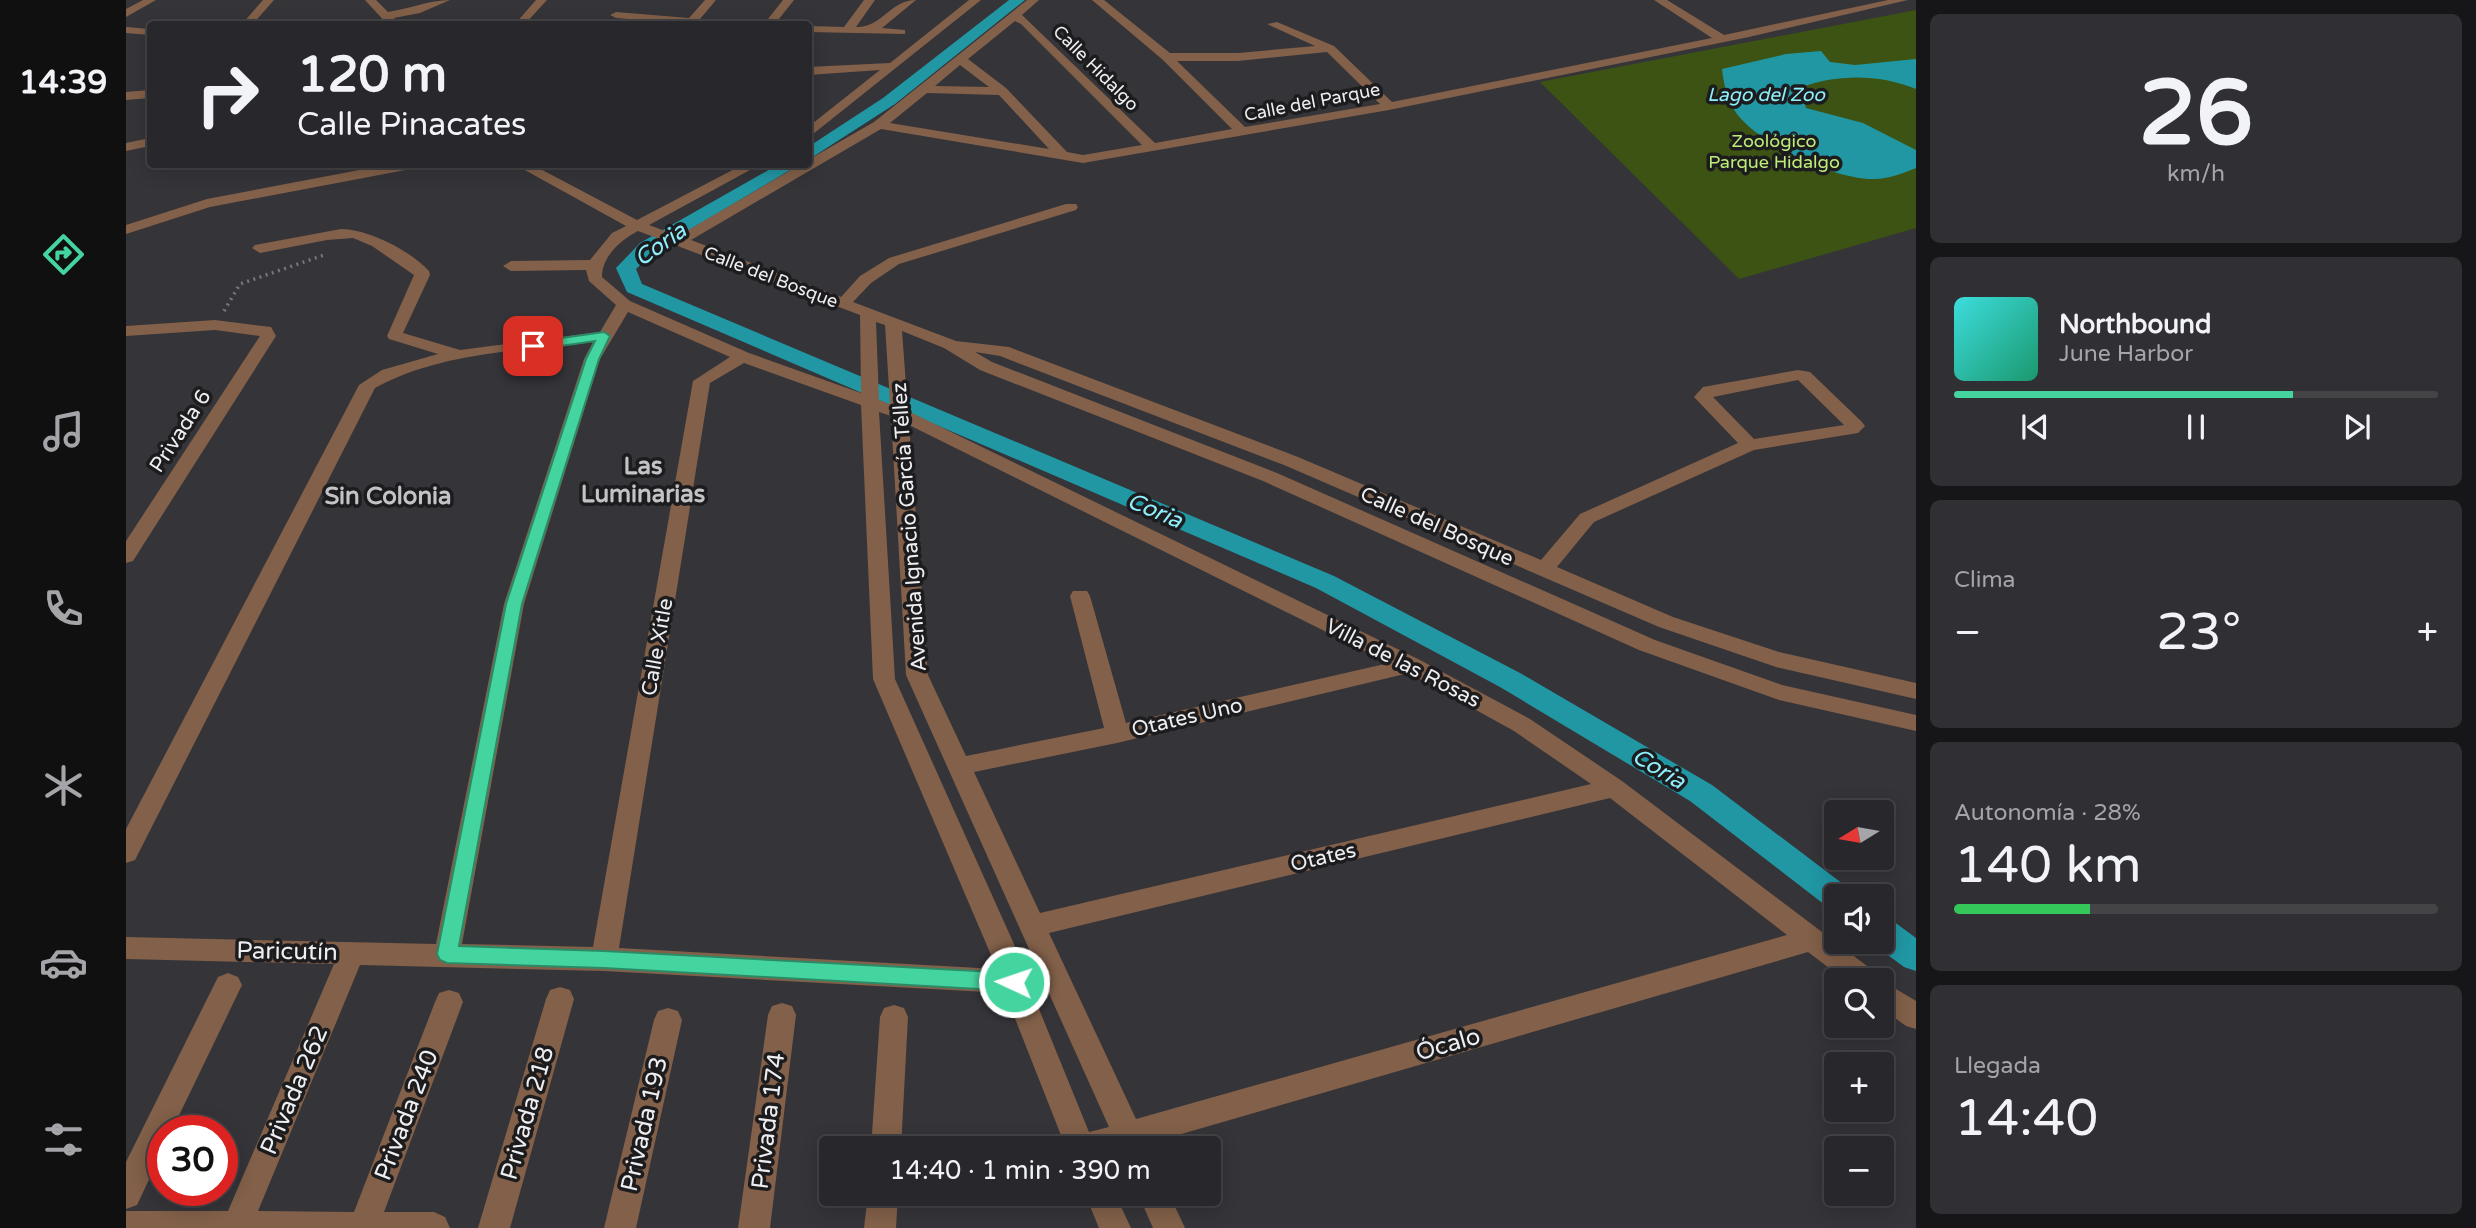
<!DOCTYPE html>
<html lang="es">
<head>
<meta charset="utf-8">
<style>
	:root { --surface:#28272b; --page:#302f33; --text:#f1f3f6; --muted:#a5a5a9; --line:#444447; --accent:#44d49f }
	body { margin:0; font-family:"Varela Round",sans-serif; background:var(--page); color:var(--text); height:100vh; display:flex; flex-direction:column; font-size:26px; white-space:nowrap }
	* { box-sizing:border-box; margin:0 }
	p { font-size:23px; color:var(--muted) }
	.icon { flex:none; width:38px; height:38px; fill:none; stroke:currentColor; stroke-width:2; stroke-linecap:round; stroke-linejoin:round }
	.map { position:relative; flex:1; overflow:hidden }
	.drawer { display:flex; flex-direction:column; gap:14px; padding:14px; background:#161518; width:560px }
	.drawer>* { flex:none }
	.top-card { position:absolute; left:21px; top:21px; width:665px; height:147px; border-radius:7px; box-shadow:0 4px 18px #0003,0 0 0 2px var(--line); background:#28272b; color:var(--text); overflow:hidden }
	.needle { width:46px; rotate:259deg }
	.controls { position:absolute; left:1698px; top:800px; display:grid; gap:14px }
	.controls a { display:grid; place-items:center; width:70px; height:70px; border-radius:7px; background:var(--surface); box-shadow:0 4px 18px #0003,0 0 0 2px var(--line); font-size:35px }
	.speed { position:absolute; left:21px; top:1115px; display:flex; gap:14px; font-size:35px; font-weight:700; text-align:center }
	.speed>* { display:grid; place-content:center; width:91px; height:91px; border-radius:50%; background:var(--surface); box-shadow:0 4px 18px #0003,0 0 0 2px var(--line); line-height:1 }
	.speed .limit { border:10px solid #d22; background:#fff; color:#111 }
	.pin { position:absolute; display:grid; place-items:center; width:60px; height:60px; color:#fff; margin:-30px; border-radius:14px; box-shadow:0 4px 10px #0006 }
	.me { position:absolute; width:77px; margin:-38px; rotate:273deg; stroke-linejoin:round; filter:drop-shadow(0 0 5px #0008) }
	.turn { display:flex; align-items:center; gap:24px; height:147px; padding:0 35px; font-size:32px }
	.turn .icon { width:91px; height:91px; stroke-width:2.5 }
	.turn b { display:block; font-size:49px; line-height:60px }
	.big { font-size:52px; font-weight:600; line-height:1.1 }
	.drawer .widget { flex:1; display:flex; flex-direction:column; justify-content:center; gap:10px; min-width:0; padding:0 24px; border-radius:10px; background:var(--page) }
	.drawer .dial { align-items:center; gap:0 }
	.dial b { font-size:91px; line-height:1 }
	.song { display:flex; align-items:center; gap:21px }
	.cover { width:84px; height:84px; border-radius:10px; background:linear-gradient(135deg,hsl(180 70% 55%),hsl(160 70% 35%)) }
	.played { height:7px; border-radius:4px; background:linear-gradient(90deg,var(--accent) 70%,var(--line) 70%) }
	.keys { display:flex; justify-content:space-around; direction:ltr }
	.heat { display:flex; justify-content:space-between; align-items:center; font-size:38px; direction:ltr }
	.charge { height:10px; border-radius:5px; background:linear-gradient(90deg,#34c759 28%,var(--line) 0) }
	.trip { position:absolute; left:693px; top:1136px; width:402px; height:70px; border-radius:7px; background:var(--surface); box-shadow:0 4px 18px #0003,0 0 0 2px var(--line); font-weight:600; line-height:70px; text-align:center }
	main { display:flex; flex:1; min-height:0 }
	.dock { display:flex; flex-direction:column; width:126px; justify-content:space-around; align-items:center; background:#101011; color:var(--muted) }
	.dock .icon { width:49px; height:49px }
	.dock .on { color:var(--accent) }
	.dock b { font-size:32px; color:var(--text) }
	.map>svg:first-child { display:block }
	.green { fill:#3c5313 }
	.water { fill:#2197a4 }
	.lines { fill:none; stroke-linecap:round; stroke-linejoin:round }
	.canal { fill:#2197a4; fill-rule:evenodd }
	.path { stroke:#77767b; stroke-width:3.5; stroke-dasharray:2 4.5; stroke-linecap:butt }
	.minor { fill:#826049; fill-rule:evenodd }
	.route { fill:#44d49f; stroke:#2c8a67; stroke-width:2 }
	.labels { text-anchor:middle; stroke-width:7; stroke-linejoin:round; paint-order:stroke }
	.far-street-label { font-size:18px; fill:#eeedf0; stroke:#1c1c1e }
	.far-park-label { font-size:18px; fill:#beec78; stroke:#1c1c1e }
	.far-water-label { font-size:19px; font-style:italic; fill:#8feffb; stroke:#1c1c1e }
	.street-label { font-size:21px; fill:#eeedf0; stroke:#1c1c1e }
	.water-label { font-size:23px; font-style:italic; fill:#8feffb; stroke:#1c1c1e }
	.quarter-label { font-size:24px; font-weight:bold; fill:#c2c2c7; stroke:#1c1c1e }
	.near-street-label { font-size:24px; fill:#eeedf0; stroke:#1c1c1e }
</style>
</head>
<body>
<main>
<nav class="dock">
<b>14:39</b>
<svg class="icon on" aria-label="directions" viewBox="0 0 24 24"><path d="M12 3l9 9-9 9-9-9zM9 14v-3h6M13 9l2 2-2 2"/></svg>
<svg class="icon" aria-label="music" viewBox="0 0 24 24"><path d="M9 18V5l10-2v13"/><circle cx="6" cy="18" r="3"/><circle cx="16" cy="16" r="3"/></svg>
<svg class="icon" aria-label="phone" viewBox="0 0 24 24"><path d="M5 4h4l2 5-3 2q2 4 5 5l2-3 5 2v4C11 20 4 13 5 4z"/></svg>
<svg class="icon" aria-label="climate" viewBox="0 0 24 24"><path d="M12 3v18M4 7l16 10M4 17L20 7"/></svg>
<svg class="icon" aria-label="car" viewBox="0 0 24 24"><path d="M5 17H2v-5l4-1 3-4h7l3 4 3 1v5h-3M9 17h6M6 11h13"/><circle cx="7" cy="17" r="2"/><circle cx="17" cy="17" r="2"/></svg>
<svg class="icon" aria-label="filters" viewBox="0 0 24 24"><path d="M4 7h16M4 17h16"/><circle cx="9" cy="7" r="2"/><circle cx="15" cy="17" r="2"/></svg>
</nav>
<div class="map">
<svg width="1790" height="1228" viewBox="0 0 1790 1228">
	<rect width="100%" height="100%" fill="#353439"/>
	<path class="green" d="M1790,10v218l-177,51 -199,-197z"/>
	<path class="water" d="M1695,51l9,11 25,3 61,-6v30c-37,-15 -80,-15 -116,-1l6,20 57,15 53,27v18c-10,4 -20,8 -31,10 -39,8 -124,-32 -148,-64 -10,-13 -13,-29 -15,-45l64,-15z"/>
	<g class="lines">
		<g class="canal">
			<path d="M883,0h16l-130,104 -87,56v-13l75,-49z"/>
			<path d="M653,164h21l-146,87 -18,18 6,15 692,292 186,97 192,112 135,102 5,9h-16v13l-11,-4 -135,-104 -190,-114 -184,-99 -689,-296 -11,-24 24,-25z"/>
			<path d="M1755,917l12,4 23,17v33l-12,-4 -34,-25h11z"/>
		</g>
		<path class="path" d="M98,311l16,-27 87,-30"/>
		<g class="minor">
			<path d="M17,0h13l-30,17v-8z"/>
			<path d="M137,0h11l-21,24h-11z"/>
			<path d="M239,0h11l12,12c21,-3 41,-12 62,-12l-30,13 -26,5 4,6h-11z"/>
			<path d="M410,0h11l-22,24h-10z"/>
			<path d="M579,0h11l-16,19 25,2 5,3h-45l-69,-6 -6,-3 6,-3 73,6z"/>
			<path d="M657,0h11l-19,24h-11z"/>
			<path d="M738,0h11l-19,27c26,1 34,-27 60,-27l-34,28 23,2v4l-97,-2v-6l36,1z"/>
			<path d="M843,0h12l-173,138v-11l72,-57 -72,5v-8l82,-4z"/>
			<path d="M901,0h12l-17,15 133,128 77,-14 -69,-69 -71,-60h12l66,53h68l77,-7 -48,-22 10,-2 57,24 58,56 320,-64 -58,-38h13l57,35 164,-35h20l-159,37 -360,73 -306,53 -202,-34 -190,111 150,57 19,-21 29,-18 177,-54h10l2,3 -2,3 -177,54 -28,19 -18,19 103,39 53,6 289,110 243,103 39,-46 158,-71 -44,-46 9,-10 95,-17 12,2 52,50 3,4 -7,7 -6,1 -98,16 -160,72 -37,45 116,50 106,35 137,31v16l-140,-32 -117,-40 -375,-162 -284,-109 -25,-4 17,10 285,111 378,167 127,45 134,30v16l-137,-31 -140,-50 -376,-169 -283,-111 -36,-22 -42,-17 6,80 512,249 110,59 92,62 253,191 3,8h-33l-37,-28 -661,192 2,4h-83l-61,-155 -401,-22 -244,-6 -102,246 96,1 81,-210 4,-9 10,-3 10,3 4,9 -79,210h50l11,5 5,11h-324v-17h102l106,-247 -208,-5v-22l310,7 68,-340 80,-245 9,-17c-72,9 -153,10 -218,46l-240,472 -9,3v-34l233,-444 23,-15 56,-16 -49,-15 -2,-3 27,-61 -42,-29 -19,-8 -26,2 -67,13 -8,-5 3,-3 86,-16c27,0 70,22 88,42l1,4 -27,58 57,17 140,-18 16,-27 -27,-24 -3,-11 -75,1 -8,-5 8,-5 79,-1 22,-27 14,-7 -112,-62h17l106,56 107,-56h17l-112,61 29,11 123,-72h7v-4l66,-38zM889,21l6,3 121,121 -59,10 -16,-3 -61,-64 -38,-29zM1201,52l53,52 -135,23 -68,-66h61zM834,65l29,22 -54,-1zM801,93l72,2 50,54 -159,-26zM512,231l222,84 1,78 -112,-40 -119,-52 -28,-24c0,-21 19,-37 36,-46zM502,312l102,45 -37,24 -100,566 -131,-3 62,-340 76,-245zM750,322l9,3 5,79 -11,-4zM618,363l117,42 12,274 124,290 -378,-21 91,-565zM1672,380l46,45 -90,14 -41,-42zM753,412l12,4 15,259 203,452 -20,5 -61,-150 -10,-29 -123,-274zM783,425l480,238 -263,60 -36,-127 -3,-5h-14l-3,5 34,132 -138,28 -38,-81zM1283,673l105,58 77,53 -551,129 -66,-141 143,-29zM1484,798l177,137 -651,184 -87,-186z"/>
			<path d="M0,27l24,2v6l-24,-2z"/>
			<path d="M24,90v8l-24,2v-8z"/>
			<path d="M24,138v8l-24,5v-8z"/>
			<path d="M265,164h31l-6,4 -206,39 -84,27v-9l81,-26z"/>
			<path d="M89,320l56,7 5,9 -143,225 -7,2v-22l134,-205 -45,-6 -89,6v-10z"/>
			<path d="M102,973l10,4 4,8 -70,145h-9v20l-26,55 -11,4v-47l92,-185z"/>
			<path d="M1755,980l35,21v28l-10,-3 -25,-18z"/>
			<path d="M434,987l10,3 4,9 -64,229h-32l68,-229 4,-9z"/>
			<path d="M656,1003l10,3 4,9 -26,213h-32l30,-213 4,-9z"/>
			<path d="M768,1005l10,3 4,9 -7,131h-30l9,-131 4,-9z"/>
			<path d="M542,1008l10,3 4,9 -46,208h-32l50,-208 4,-9z"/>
			<path d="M742,1194h30l-2,34h-32z"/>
			<path d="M959,1194h30l16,34h-32z"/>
			<path d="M1012,1194h31l16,34h-32z"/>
		</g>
	</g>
	<path class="route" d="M478,332l6,4 -11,23 -77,245 -63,342 145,5 410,22 8,3 3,6 -3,7 -8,2 -410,-23 -157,-5 -7,-3 -3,-6 69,-350 80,-245 9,-18 -62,9 -7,-4 7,-4z"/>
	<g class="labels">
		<g class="far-street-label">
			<text transform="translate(970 68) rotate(45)" y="6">Calle Hidalgo</text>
			<text transform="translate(1186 102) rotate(-11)" y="6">Calle del Parque</text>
			<text transform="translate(645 277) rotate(21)" y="6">Calle del Bosque</text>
		</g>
		<g class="far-park-label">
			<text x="1648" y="147">Zoológico<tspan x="1648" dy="21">Parque Hidalgo</tspan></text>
		</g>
		<g class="far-water-label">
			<text x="1640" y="101">Lago del Zoo</text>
		</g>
		<g class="street-label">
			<text transform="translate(54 431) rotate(-57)" y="7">Privada 6</text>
			<text transform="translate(1311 526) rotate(24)" y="7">Calle del Bosque</text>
			<text transform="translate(783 527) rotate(-94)" y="7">Avenida Ignacio García Téllez</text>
			<text transform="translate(531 647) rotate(-80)" y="7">Calle Xitle</text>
			<text transform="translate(1277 663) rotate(27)" y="7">Villa de las Rosas</text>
			<text transform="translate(1061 717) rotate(-13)" y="7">Otates Uno</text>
			<text transform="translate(1197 857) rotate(-13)" y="7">Otates</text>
		</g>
		<g class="water-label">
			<text transform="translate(534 244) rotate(-35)" y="8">Coria</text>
			<text transform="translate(1029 510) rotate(23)" y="8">Coria</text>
			<text transform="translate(1533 768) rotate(31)" y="8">Coria</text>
		</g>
		<g class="quarter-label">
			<text x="517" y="474">Las<tspan x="517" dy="28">Luminarias</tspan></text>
			<text x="262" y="504">Sin Colonia</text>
		</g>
		<g class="near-street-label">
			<text transform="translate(161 951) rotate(1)" y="8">Paricutín</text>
			<text transform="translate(1322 1044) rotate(-16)" y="8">Ócalo</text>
			<text transform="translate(168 1090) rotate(-67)" y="8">Privada 262</text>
			<text transform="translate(401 1113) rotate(-74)" y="8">Privada 218</text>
			<text transform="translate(280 1115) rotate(-69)" y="8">Privada 240</text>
			<text transform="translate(642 1121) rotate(-83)" y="8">Privada 174</text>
			<text transform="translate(518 1124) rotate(-77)" y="8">Privada 193</text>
		</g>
	</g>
</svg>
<div class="controls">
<a><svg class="needle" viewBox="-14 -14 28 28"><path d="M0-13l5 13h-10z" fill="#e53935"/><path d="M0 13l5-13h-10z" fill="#a5a5a9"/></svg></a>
<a><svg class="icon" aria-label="sound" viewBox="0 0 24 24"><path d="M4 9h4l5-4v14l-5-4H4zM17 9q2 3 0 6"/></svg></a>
<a><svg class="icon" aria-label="search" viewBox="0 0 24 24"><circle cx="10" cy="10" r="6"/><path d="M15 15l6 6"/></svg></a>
<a>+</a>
<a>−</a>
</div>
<div class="speed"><div class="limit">30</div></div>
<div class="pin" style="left:407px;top:346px;background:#d93025"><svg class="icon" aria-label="arrive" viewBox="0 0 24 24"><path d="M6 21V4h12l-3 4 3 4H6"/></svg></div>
<svg class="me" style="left:888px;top:982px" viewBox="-20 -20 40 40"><circle r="17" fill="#44d49f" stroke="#fff" stroke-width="3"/><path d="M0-11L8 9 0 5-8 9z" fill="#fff"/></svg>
<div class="trip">14:40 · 1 min · 390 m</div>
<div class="top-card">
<div class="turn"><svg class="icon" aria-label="right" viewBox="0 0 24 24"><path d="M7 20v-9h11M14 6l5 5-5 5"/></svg><div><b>120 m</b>Calle Pinacates</div></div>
</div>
</div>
<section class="drawer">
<div class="widget dial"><b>26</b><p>km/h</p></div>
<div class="widget">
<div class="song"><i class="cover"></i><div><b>Northbound</b><p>June Harbor</p></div></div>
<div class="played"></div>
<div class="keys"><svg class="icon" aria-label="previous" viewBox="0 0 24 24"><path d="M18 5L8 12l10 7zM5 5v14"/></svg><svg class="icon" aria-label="pause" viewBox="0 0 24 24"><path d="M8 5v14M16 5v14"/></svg><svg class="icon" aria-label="next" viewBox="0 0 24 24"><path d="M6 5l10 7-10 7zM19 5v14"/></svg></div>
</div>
<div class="widget"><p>Clima</p>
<div class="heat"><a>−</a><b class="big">23°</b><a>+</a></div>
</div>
<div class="widget"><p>Autonomía · 28%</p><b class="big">140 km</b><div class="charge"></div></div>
<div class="widget"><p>Llegada</p><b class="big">14:40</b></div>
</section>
</main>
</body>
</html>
